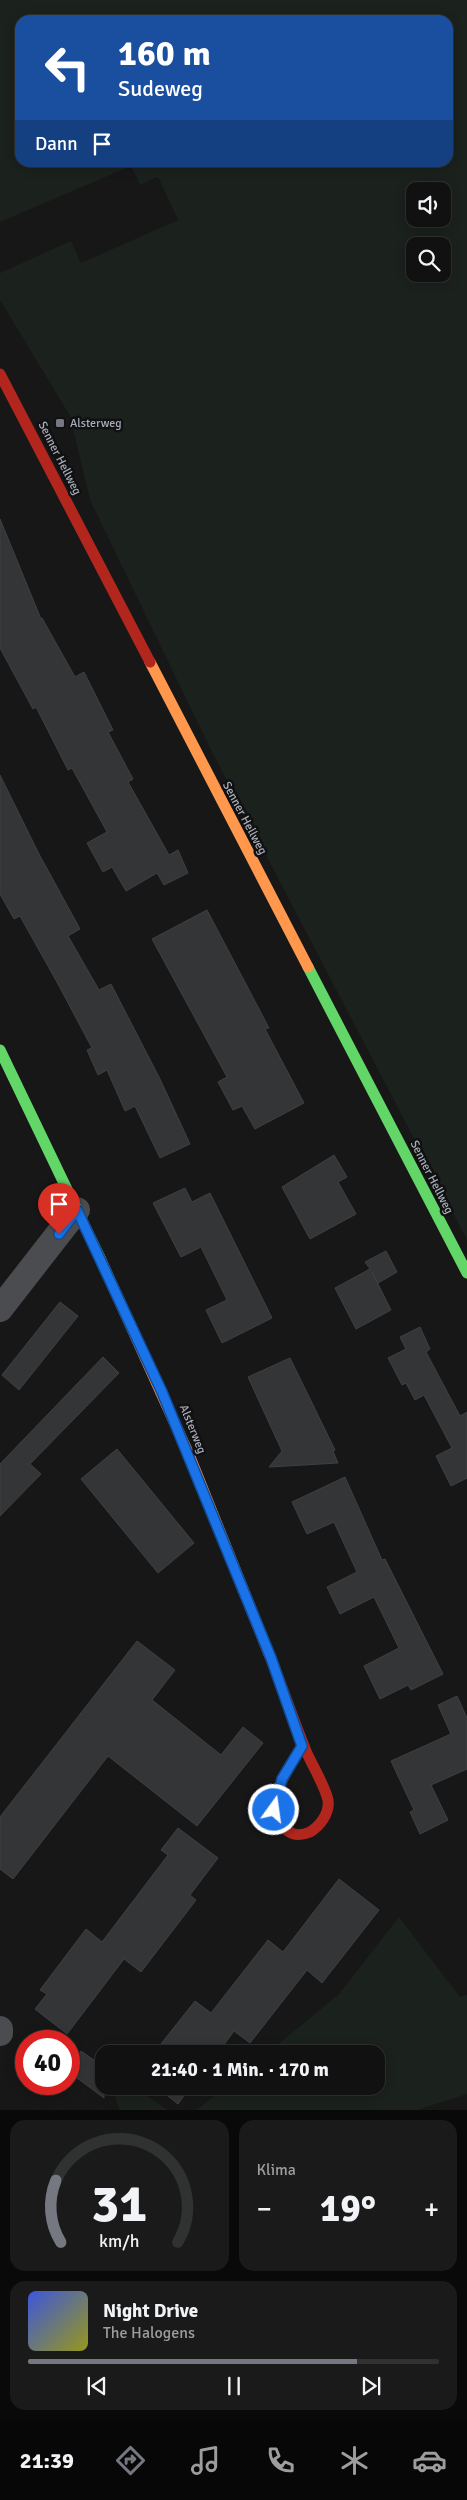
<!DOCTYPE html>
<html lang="de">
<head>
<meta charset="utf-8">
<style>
	:root { --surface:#111; --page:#1a1a1a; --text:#f1f3f6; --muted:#9c9d9f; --line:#303131; --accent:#757880 }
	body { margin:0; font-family:Signika,sans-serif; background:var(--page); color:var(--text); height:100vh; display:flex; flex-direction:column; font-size:19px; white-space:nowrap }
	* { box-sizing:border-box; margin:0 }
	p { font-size:16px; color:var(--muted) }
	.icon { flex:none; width:28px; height:28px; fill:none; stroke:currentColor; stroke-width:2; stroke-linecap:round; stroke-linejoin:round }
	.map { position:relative; height:2110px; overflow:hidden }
	.panel { display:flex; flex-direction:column; gap:10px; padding:10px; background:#090909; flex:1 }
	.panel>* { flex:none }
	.banner { position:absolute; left:15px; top:15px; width:438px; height:152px; border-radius:15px; box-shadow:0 2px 12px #0003,0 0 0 1px var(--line); background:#1a4fa0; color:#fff; overflow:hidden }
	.buttons { position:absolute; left:406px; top:182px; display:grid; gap:10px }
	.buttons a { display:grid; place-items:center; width:45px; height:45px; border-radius:10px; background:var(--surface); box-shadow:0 2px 12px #0003,0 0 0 1px var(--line); font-size:25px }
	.speed { position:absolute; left:15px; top:2030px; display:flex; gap:10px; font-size:25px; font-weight:700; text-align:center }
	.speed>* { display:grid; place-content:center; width:65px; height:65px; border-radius:50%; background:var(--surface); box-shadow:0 2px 12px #0003,0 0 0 1px var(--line); line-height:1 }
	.speed .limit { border:8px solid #d22; background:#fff; color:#111 }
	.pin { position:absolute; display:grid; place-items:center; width:42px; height:42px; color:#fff; margin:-51px -21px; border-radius:50% 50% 50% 0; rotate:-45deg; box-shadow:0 0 5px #0007 }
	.pin .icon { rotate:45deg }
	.me { position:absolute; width:55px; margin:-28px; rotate:14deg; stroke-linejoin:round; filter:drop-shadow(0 0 4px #0008) }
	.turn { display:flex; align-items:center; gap:18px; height:105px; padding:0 20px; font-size:22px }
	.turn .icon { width:65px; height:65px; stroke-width:2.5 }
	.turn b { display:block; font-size:35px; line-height:42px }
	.then { display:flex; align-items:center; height:48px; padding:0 20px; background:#0003; gap:10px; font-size:19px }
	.big { font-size:38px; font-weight:700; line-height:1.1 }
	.panel .card { flex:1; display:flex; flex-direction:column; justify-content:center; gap:8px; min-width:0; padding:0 18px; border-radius:15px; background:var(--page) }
	.panel .dial { align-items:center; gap:0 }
	.dial svg { height:130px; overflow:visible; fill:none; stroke:var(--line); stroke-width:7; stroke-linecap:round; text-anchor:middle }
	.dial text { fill:var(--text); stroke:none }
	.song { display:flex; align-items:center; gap:15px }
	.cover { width:60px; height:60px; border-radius:8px; background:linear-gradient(135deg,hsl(230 70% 55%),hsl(60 70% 35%)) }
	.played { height:5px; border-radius:2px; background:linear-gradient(90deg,var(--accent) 80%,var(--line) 80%) }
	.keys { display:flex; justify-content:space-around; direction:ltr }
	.heat { display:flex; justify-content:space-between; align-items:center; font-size:28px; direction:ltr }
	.panel .tiles { flex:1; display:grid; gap:10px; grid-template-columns:1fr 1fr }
	.card:last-child { grid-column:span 2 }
	.trip { position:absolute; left:95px; top:2045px; width:290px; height:50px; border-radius:15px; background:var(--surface); box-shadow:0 2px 12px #0003,0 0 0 1px var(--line); font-weight:700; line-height:50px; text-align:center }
	.menu { display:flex; height:80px; justify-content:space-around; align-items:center; background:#070707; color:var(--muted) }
	.menu .icon { width:35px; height:35px }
	.menu .active { color:var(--accent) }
	.menu b { font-size:22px; color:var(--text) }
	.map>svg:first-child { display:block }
	.green { fill:#1b211c; fill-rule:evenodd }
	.building { fill:#343537; stroke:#3f4043 }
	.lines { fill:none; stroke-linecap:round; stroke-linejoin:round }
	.street { stroke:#4b4c50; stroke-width:26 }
	.fast { stroke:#63d668; stroke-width:11 }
	.slow { stroke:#ff974d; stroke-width:11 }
	.jam { stroke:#b3261e; stroke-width:11 }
	.route-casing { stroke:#114b97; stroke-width:12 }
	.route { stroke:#1a73e8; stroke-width:9 }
	.poi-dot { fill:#757880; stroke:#111113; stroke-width:2 }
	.labels { text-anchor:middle; stroke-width:5; stroke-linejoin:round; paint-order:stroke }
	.poi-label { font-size:12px; fill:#a8adb8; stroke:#111113; text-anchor:start }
	.street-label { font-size:12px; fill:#a8adb8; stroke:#111113 }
</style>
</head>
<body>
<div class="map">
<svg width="467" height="2110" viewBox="0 0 467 2110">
	<rect width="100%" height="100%" fill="#171717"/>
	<g class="green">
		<path d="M0,0h467v1240l-257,-492 -120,-248 -20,-84 -70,-116v-27l71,-32 10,22 97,-43 -20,-43 -18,8 -9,-19 -131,56zM20,20h428v142h-428zM415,191h27v28h-27zM415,246h27v28h-27z"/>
		<path d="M399,1917l61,80 7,-2v99l-50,16h-220l29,-24h150v-32h-110l73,-60z"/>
		<path d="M111,2086h21l36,24h-48z"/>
	</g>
	<g class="building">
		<path d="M0,519l41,100 1,-1 33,59 9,-5 29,58 -5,2 25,47 -5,3 41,73 9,-5 10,23 -24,12 -7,-12 -31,18 -14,-24 -9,5 -16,-29 20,-11 -35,-64 -4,2 -32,-63 -3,2 -33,-61z"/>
		<path d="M0,775l39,79 41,75 -12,7 31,54 12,-6 49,95 30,65 -30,14 -25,-52 -10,5 -18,-41 -9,5 -11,-25 5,-2 -34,-64 -38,-68 -6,3 -14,-25z"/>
		<path d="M207,910l62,118 -4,1 39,74 -49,26 -13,-23 -9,4 -15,-28 9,-5 -75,-138z"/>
		<path d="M334,1155l13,22 -9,5 18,32 -46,25 -28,-52z"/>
		<path d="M185,1188l7,14 18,-9 62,125 -50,25 -16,-33 21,-10 -26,-53 -20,10 -28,-54z"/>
		<path d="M386,1251l11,21 -19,11 -6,-11 19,38 -35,19 -21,-41 35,-19 -5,-7z"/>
		<path d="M60,1302l18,14 -59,74 -17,-15z"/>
		<path d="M420,1327l10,22 -4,3 34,64 7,-4v66l-16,8 -15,-30 16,-8 -28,-53 -9,5 -9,-17 -4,2 -14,-27 18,-9 -6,-12z"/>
		<path d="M103,1357l16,16 -89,91 11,10 -41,42v-52z"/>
		<path d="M290,1358l45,92 -2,1 5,12 -69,4 13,-16 -34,-74z"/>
		<path d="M117,1449l77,94 -36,30 -77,-94z"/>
		<path d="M345,1477l37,83 3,-1 58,115 -32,16 -3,-5 -28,14 -16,-33 35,-18 -25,-51 -34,17 -13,-27 30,-15 -23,-50 -27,12 -15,-32z"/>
		<path d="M137,1641l38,29 -23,30 69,55 22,-28 20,16 -66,83 -89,-70 -95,123 -13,-10v-52z"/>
		<path d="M457,1696l10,22v51l-36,16 17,35 -28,14 -10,-22 4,-2 -23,-49 60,-27 -13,-29z"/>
		<path d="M178,1828l40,30 -28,37 6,5 -55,72 -17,-13 -57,75 -32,-25 12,-15 -7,-4 46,-61 16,13 66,-87 -7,-5z"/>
		<path d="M339,1879l40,31 -57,73 -15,-13 -57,73 -16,-12 -17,23h-64l42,-53 16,12 57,-73 15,12z"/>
		<path d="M81,2051l23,16v31l-35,-26v-5z"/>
		<path d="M155,2086h36l-13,18z"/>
	</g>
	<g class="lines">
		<g class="street">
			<path d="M0,1309l77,-99"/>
			<path d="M0,2029v4"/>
		</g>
		<g class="fast">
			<path d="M308,967l159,306"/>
			<path d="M0,1050l100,208"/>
		</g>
		<g class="slow">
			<path d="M150,662l158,305"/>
			<path d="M100,1258l90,199 79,197"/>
		</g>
		<g class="jam">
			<path d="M0,374l150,288"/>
			<path d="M269,1654c13,32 24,65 37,97 6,14 19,35 22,49 2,13 -8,26 -18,32 -7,3 -16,4 -22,-1 -31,-21 1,-63 14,-85"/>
		</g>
	</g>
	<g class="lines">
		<g class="route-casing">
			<path id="route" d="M59,1234l18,-24 85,182 109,266 31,88 -20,33 -8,31"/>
		</g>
		<use href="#route" class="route"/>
	</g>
	<rect class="poi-dot" x="55" y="418" width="10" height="10" rx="2.5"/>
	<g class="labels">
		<g class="poi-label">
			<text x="70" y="427">Alsterweg</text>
		</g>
		<g class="street-label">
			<text transform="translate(60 458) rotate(63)" y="4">Senner Hellweg</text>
			<text transform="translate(245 818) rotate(62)" y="4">Senner Hellweg</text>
			<text transform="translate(432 1177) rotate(63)" y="4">Senner Hellweg</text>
			<text transform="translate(193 1429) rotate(68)" y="4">Alsterweg</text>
		</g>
	</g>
</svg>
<div class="buttons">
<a><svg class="icon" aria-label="sound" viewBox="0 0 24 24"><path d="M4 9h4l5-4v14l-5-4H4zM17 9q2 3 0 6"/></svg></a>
<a><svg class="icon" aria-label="search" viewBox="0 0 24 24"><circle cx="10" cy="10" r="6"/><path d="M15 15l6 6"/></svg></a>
</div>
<div class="speed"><div class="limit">40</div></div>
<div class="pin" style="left:59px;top:1234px;background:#d93025"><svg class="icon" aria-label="arrive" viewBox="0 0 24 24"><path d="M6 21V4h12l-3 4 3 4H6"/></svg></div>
<svg class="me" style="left:274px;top:1810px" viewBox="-20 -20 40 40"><circle r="17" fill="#1a73e8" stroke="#fff" stroke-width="3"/><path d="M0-11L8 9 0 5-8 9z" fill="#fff"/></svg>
<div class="trip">21:40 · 1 Min. · 170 m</div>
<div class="banner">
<div class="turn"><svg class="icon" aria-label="left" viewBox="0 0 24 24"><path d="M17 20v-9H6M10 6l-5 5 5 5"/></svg><div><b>160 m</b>Sudeweg</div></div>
<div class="then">Dann<svg class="icon" aria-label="arrive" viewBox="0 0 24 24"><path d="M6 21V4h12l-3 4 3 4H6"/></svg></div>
</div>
</div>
<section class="panel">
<div class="tiles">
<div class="card dial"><svg viewBox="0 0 100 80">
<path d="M14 69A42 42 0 1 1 86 69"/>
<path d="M14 69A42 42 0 0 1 11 31" stroke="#757880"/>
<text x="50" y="56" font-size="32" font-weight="700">31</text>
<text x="50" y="72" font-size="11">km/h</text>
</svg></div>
<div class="card"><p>Klima</p>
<div class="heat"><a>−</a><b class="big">19°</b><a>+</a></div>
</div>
<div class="card">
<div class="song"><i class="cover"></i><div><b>Night Drive</b><p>The Halogens</p></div></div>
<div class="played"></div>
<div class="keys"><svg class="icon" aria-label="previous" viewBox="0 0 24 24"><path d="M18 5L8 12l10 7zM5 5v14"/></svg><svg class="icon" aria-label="pause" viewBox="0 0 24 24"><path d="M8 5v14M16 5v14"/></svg><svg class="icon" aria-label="next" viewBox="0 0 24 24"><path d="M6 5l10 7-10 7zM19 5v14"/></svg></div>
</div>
</div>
</section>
<nav class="menu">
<b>21:39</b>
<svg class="icon active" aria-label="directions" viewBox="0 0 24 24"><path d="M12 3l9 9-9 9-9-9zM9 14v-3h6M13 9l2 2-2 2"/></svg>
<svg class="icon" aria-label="music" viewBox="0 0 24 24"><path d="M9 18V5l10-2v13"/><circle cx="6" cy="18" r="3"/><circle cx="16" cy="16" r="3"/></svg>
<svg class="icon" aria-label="phone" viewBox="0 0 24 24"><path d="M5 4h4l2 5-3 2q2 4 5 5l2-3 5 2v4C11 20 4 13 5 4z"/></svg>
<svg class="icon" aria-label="climate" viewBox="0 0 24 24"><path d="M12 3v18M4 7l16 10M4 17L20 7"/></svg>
<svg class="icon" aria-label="car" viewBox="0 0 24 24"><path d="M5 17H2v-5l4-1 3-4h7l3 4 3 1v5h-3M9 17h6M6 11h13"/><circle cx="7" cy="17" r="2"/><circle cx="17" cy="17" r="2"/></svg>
</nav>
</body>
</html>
